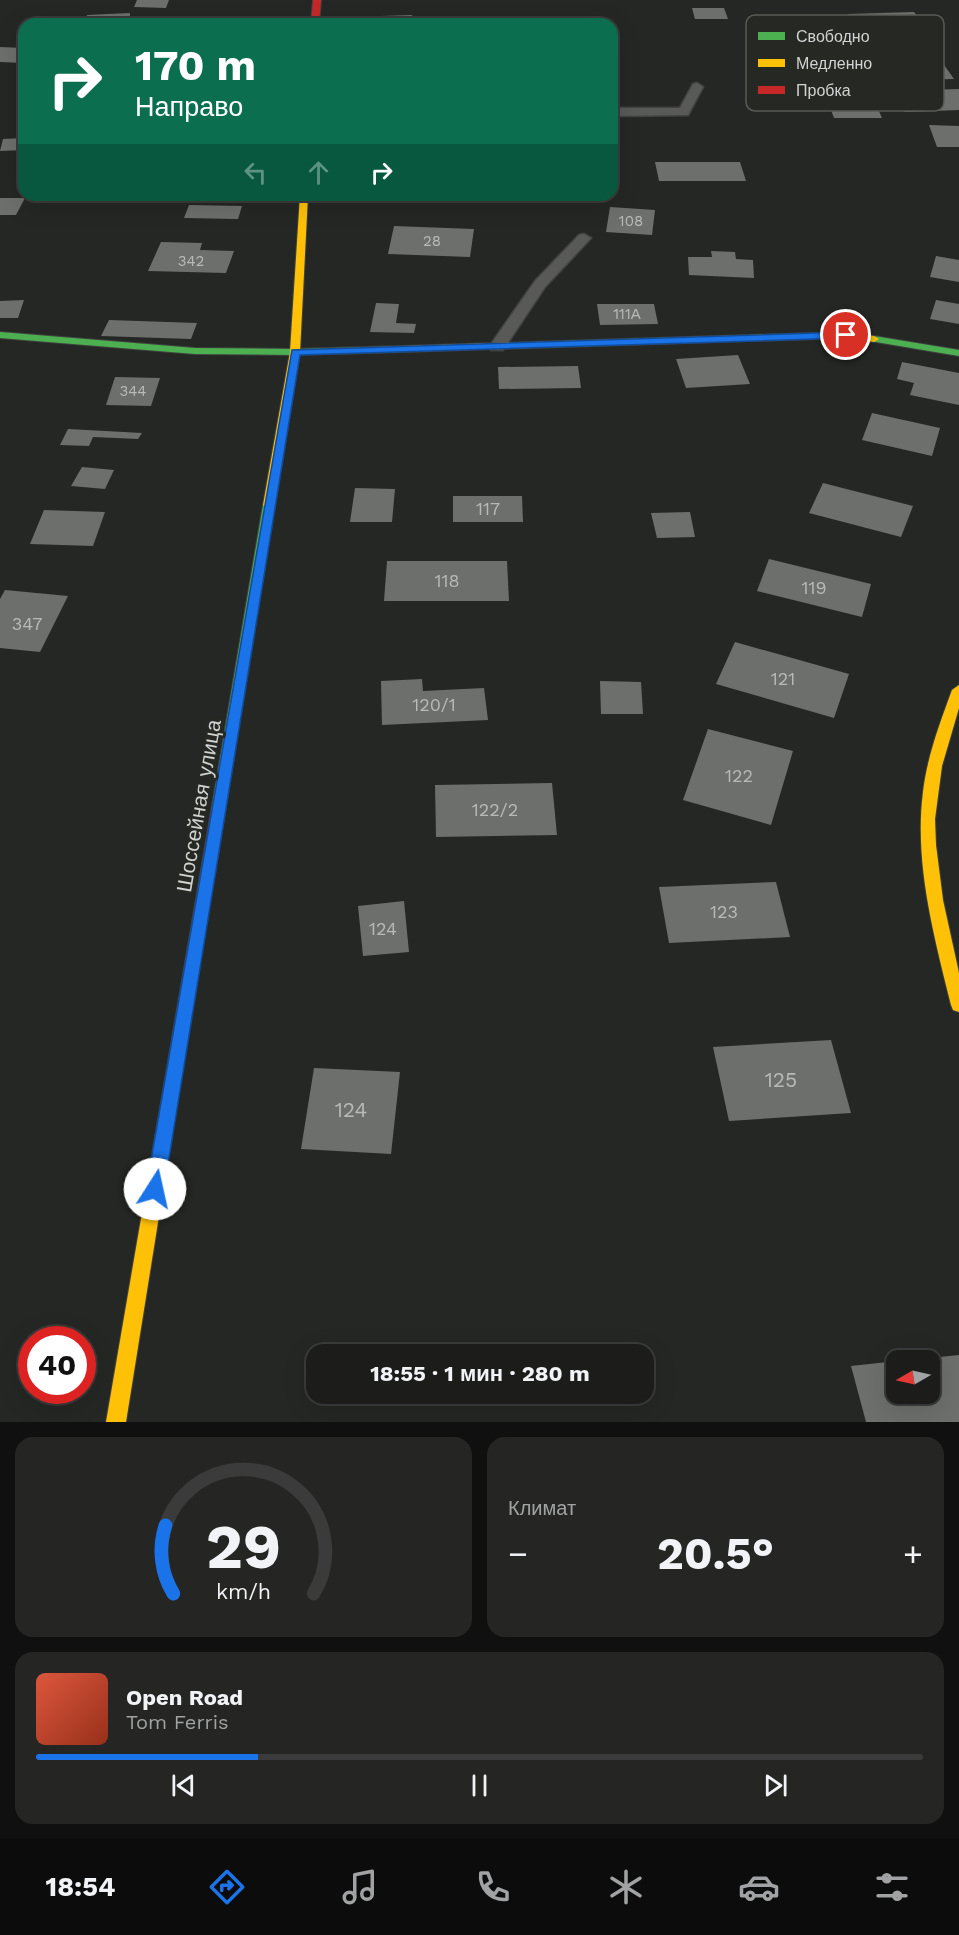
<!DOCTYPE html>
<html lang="ru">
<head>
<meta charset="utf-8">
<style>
	:root { --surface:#1c1d1b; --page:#252624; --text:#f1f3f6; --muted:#a0a2a3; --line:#3a3b3a; --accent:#1a73e8 }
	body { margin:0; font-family:"Work Sans",sans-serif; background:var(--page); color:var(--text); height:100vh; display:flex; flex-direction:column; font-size:22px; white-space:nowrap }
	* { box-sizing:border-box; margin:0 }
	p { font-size:20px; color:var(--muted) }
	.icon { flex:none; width:33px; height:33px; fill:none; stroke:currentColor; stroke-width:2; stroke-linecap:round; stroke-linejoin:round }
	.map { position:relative; height:1422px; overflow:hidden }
	.side { display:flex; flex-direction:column; gap:15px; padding:15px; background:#0f100f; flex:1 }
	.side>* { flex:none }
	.hud { position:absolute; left:18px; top:18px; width:600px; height:183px; border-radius:18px; box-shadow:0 6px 24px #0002,0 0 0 2px var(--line); background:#0b6e4f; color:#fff; overflow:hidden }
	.needle { width:39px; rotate:261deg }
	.fabs { position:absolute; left:886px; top:1350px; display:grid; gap:12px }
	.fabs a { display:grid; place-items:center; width:54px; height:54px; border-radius:12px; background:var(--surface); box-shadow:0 6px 24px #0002,0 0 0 2px var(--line); font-size:30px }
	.speed { position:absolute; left:18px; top:1326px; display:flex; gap:12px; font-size:30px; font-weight:700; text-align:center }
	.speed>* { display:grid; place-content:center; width:78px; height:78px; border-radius:50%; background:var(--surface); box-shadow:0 6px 24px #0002,0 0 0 2px var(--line); line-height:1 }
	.speed .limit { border:9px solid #d22; background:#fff; color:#111 }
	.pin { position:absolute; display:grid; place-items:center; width:51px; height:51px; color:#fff; margin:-26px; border:3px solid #fff; border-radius:50%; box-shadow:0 2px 6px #0007 }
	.me { position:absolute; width:66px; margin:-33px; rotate:10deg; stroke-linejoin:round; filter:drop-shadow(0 0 4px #0008) }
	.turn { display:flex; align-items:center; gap:21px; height:126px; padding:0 18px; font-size:27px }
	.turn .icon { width:78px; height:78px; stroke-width:2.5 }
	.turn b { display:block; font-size:42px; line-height:51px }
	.lanes { display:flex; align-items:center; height:57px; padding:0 18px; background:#0003; justify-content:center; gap:30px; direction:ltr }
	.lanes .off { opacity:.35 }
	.big { font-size:45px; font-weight:700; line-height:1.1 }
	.side .tile { flex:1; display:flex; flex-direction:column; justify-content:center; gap:9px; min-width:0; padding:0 21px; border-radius:18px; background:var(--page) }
	.side .dial { align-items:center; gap:0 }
	.dial svg { height:156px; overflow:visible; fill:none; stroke:var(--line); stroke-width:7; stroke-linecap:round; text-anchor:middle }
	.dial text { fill:var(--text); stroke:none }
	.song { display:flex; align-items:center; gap:18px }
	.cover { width:72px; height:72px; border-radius:9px; background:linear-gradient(135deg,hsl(10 70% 55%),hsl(10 70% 35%)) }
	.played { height:6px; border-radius:3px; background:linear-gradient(90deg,var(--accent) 25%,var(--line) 25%) }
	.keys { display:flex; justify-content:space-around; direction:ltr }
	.heat { display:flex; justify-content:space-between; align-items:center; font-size:33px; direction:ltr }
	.side .tiles { flex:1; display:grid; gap:15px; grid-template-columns:1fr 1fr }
	.tile:last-child { grid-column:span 2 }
	.trip { position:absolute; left:306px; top:1344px; width:348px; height:60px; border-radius:18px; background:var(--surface); box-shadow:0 6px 24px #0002,0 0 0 2px var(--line); font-weight:700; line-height:60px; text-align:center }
	.dock { display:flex; height:96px; justify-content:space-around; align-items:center; background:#0b0c0b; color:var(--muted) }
	.dock .icon { width:42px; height:42px }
	.dock .active { color:var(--accent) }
	.dock b { font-size:27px; color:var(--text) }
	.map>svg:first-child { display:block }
	.building { fill:#6d6f6c }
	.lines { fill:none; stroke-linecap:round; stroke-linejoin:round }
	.lane-casing { stroke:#414340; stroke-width:3 }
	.fast-casing { stroke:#414340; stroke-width:2 }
	.slow-casing { stroke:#414340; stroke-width:2 }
	.jam-casing { stroke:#414340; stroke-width:2 }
	.lane { fill:#595a58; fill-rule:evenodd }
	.fast { fill:#4caf50; fill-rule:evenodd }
	.slow { fill:#ffc107; fill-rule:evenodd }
	.jam { fill:#c62828; fill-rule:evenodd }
	.route { fill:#1a73e8; stroke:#114b97; stroke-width:1.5 }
	.labels { text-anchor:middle; stroke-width:6; stroke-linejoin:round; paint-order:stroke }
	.far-number-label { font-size:15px; fill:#b8bab7 }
	.number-label { font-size:18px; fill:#b8bab7 }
	.street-label { font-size:21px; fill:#d1d3d0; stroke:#252823 }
	.near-number-label { font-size:21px; fill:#b8bab7 }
	.key { fill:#252823; stroke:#595b57; stroke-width:1.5 }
	.key-label { font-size:16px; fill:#d1d3d0 }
</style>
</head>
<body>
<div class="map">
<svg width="959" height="1422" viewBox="0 0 959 1422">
	<rect width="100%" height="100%" fill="#252724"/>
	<g class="building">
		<path d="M137,0h32l-3,8 -32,-1z"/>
		<path d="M692,8h32l4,11h-33z"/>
		<path d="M914,12l13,17 -37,1 -3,-4h-31l-8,-12z"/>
		<path d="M130,13l-1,11h-43l1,-9z"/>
		<path d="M412,15l1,9h-64v-7z"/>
		<path d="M0,47l24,1v15l-24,-1z"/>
		<path d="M942,62l12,17 -83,2 -10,-17z"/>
		<path d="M959,89v21l-54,2 -9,-14 33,-1 -4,-7z"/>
		<path d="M828,102h47l7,16h-48z"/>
		<path d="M929,125l30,1v21h-22z"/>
		<path d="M24,138v12l-24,1 3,-12z"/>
		<path d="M655,162h85l6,19h-87z"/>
		<path d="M0,198h25l-9,17h-16z"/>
		<path d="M189,205l53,1 -4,13 -54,-1z"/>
		<path d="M610,207l45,3 -3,25 -46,-3z"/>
		<path d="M394,226l80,3 -4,28 -82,-3z"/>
		<path d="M161,242l41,1 -2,7 34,1 -8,22 -78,-2z"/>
		<path d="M711,251l24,1 1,7 17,1 1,18 -65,-3 -1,-18h24z"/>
		<path d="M936,256l23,4v22l-29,-5z"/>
		<path d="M24,300l-6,18h-18v-17z"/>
		<path d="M936,300l23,4v20l-29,-5z"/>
		<path d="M376,303l23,1 -3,19 20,1 -2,9 -44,-1z"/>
		<path d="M597,304h57l4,20 -58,1z"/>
		<path d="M109,320l88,3 -6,16 -90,-3z"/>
		<path d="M738,355l12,29 -64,4 -10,-29z"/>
		<path d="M902,362l57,11v32l-49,-10 4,-12 -17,-4z"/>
		<path d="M578,366l3,22 -82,1 -1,-22z"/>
		<path d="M115,377l45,1 -9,28 -45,-1z"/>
		<path d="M872,413l68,15 -8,28 -70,-16z"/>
		<path d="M68,429l74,4 -4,6 -45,-2 -4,9 -29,-1z"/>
		<path d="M82,467l32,3 -9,19 -34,-3z"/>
		<path d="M823,483l90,23 -12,31 -92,-24z"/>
		<path d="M355,488l40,1 -3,33h-42z"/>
		<path d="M453,496h69l1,26h-70z"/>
		<path d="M44,510l61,2 -12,34 -63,-2z"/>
		<path d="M690,512l5,25 -38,1 -6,-25z"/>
		<path d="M769,559l102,25 -9,33 -105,-26z"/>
		<path d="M387,561h120l2,40h-125z"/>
		<path d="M5,590l63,6 -28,56 -40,-4v-49z"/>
		<path d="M735,642l114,32 -15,44 -118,-34z"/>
		<path d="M422,679l1,12 61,-3 4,32 -106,5 -1,-44z"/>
		<path d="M600,681l41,1 2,32h-42z"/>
		<path d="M708,729l85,22 -22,74 -88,-25z"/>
		<path d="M552,783l5,52 -121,2 -1,-52z"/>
		<path d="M776,882l14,55 -121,6 -10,-56z"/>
		<path d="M404,901l5,51 -46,4 -5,-50z"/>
		<path d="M831,1040l20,73 -122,8 -16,-74z"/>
		<path d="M314,1068l86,4 -9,82 -90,-5z"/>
		<path d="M959,1355v67h-93l-15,-56 46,-5v33h33v-34l-10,-1z"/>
	</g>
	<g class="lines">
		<g class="lane-casing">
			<g id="lane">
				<path d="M697,83l6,4 -15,28 -76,1v-8h68l13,-24z"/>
				<path d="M584,234l7,4 -46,49 -42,63h-12l-2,-3 46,-66 44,-46z"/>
			</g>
		</g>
		<g class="fast-casing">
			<g id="fast">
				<path d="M0,332l195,16 100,1 108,-3 5,3 -5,3 -108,3 -100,-1 -195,-16z"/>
				<path d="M874,336l85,14v6l-89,-15v-4z"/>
				<path d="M269,501l6,4 -50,307 -2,4h-10l-2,-4 52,-307z"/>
			</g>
		</g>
		<g class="slow-casing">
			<g id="slow">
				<path d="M300,195h8l-8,157 -25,153 -6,4 -6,-4 27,-153z"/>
				<path d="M846,332l28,4 5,3 -5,3 -28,-4 -443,14 -5,-3 5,-3z"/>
				<path d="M959,685v23l-17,58 -7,53 1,26 7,55 16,73v39l-6,-2 -2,-5c-17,-69 -37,-142 -28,-213 4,-35 17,-69 29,-102z"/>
				<path d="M171,1083l6,3 2,5 -53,331h-20l57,-331 2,-5z"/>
			</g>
		</g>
		<g class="jam-casing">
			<g id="jam">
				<path d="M313,0h8l-2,24h-8z"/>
				<path d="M218,806l5,2 2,4 -46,279 -2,5 -6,3 -6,-3 -2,-5 48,-279 2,-4z"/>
			</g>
		</g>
		<use href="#lane" class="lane"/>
		<use href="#fast" class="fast"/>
		<use href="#slow" class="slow"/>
		<use href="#jam" class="jam"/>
	</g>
	<path class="route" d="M846,332l3,1v5l-549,17 -136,834 -2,6 -7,3 -6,-3 -3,-6 146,-839z"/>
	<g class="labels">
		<g class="far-number-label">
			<text x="631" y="226">108</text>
			<text x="432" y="246">28</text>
			<text x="191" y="266">342</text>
			<text x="627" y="319">111А</text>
			<text x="133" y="396">344</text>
		</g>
		<g class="number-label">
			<text x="488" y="515">117</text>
			<text x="447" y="587">118</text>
			<text x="814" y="594">119</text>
			<text x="27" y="630">347</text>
			<text x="783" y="685">121</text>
			<text x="434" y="711">120/1</text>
			<text x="739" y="782">122</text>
			<text x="495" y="816">122/2</text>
			<text x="724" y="918">123</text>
			<text x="383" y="935">124</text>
		</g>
		<g class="street-label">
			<text transform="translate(199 806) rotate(-80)" y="7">Шоссейная улица</text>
		</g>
		<g class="near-number-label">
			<text x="781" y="1087">125</text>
			<text x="351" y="1117">124</text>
		</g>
	</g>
	<rect x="746" y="15" width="198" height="96" rx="9" class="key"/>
	<rect x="758" y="32" width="27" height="8" fill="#4caf50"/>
	<rect x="758" y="59" width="27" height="8" fill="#ffc107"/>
	<rect x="758" y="86" width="27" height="8" fill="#c62828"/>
	<g class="key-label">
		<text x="796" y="42">Свободно</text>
		<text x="796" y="69">Медленно</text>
		<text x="796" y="96">Пробка</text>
	</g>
</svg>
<div class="fabs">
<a><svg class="needle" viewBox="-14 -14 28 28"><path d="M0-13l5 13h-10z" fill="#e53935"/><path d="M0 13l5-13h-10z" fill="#a0a2a3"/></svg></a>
</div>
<div class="speed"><div class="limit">40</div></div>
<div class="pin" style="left:846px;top:335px;background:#d93025"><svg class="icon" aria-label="arrive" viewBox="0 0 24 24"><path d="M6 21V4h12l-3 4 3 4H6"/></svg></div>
<svg class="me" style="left:155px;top:1189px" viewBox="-20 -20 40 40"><circle r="19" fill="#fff"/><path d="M0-13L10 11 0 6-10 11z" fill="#1a73e8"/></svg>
<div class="trip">18:55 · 1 мин · 280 m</div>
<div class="hud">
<div class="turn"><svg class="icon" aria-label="right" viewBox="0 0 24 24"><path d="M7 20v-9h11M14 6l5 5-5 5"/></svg><div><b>170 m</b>Направо</div></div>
<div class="lanes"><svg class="icon off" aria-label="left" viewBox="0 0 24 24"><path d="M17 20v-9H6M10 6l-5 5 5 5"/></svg><svg class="icon off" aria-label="ahead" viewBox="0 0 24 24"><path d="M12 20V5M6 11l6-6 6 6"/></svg><svg class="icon" aria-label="right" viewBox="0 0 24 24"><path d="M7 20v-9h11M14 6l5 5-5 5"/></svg></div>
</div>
</div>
<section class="side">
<div class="tiles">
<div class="tile dial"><svg viewBox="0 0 100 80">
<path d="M14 69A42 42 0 1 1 86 69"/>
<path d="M14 69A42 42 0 0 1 10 34" stroke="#1a73e8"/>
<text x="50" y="56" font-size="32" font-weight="700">29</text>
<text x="50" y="72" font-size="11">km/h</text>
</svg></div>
<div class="tile"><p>Климат</p>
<div class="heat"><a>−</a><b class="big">20.5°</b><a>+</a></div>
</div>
<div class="tile">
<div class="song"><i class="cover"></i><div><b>Open Road</b><p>Tom Ferris</p></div></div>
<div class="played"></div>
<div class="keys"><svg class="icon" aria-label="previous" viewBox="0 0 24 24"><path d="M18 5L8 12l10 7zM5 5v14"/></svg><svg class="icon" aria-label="pause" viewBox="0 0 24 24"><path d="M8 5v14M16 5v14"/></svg><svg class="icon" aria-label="next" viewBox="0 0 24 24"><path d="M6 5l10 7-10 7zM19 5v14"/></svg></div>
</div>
</div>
</section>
<nav class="dock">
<b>18:54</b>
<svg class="icon active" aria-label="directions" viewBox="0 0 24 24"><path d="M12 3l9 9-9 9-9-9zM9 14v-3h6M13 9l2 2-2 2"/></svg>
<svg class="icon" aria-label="music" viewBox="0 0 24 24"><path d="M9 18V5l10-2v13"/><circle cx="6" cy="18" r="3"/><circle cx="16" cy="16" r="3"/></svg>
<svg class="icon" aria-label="phone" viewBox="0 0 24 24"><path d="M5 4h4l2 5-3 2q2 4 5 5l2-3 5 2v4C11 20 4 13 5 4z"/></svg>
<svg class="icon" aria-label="climate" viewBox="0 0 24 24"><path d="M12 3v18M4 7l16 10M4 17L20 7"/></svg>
<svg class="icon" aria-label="car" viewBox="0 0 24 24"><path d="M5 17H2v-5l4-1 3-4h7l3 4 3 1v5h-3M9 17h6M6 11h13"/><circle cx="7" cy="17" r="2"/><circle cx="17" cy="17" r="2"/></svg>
<svg class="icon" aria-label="filters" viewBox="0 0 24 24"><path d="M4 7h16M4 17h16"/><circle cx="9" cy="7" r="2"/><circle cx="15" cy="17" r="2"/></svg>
</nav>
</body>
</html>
